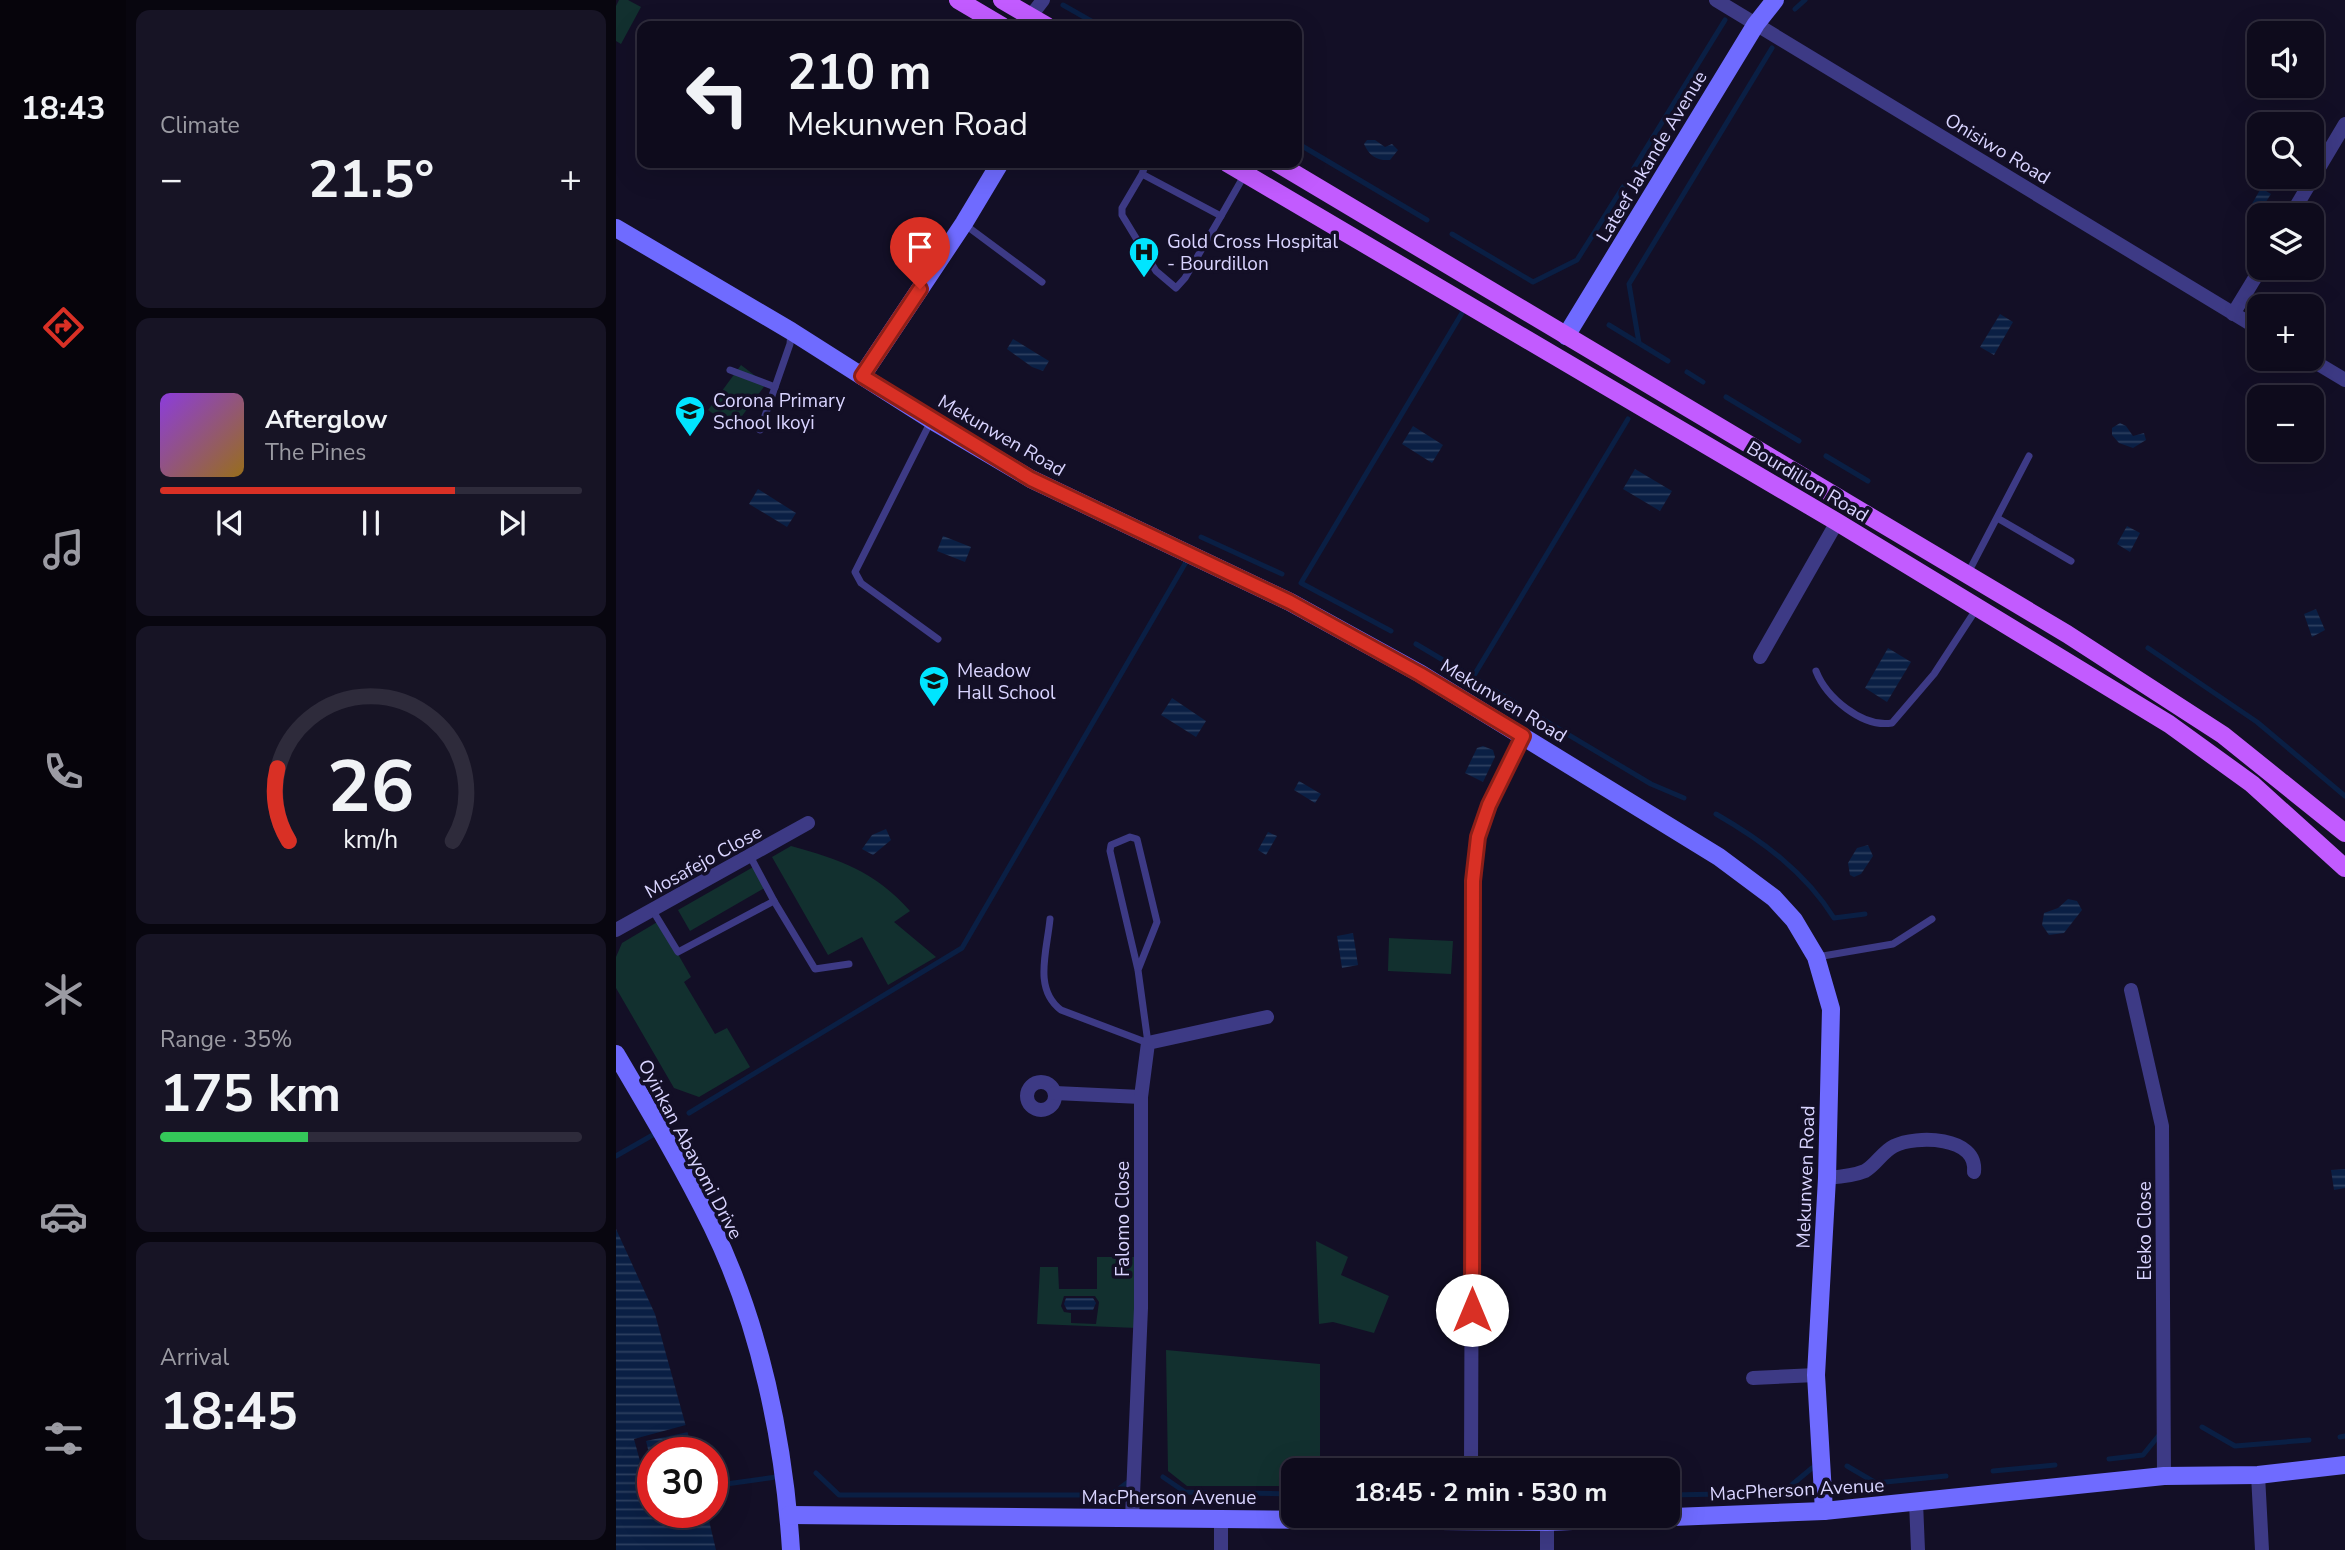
<!DOCTYPE html>
<html lang="en">
<head>
<meta charset="utf-8">
<style>
	:root { --surface:#0e0b1c; --page:#171425; --text:#f1f3f6; --muted:#9b9ba3; --line:#2e2b3b; --accent:#d93025 }
	body { margin:0; font-family:"Nunito Sans",sans-serif; background:var(--page); color:var(--text); height:100vh; display:flex; flex-direction:column; font-size:26px; white-space:nowrap }
	* { box-sizing:border-box; margin:0 }
	p { font-size:23px; color:var(--muted) }
	.icon { flex:none; width:38px; height:38px; fill:none; stroke:currentColor; stroke-width:2; stroke-linecap:round; stroke-linejoin:round }
	.map { position:relative; flex:1; overflow:hidden }
	.panel { display:flex; flex-direction:column; gap:10px; padding:10px; background:#08060f; width:490px }
	.panel>* { flex:none }
	.banner { position:absolute; left:21px; top:21px; width:665px; height:147px; border-radius:14px; box-shadow:0 7px 28px #0002,0 0 0 2px var(--line); background:#0e0b1c; color:var(--text); overflow:hidden }
	.buttons { position:absolute; left:1631px; top:21px; display:grid; gap:14px }
	.buttons a { display:grid; place-items:center; width:77px; height:77px; border-radius:14px; background:var(--surface); box-shadow:0 7px 28px #0002,0 0 0 2px var(--line); font-size:35px }
	.speed { position:absolute; left:21px; top:1437px; display:flex; gap:14px; font-size:35px; font-weight:700; text-align:center }
	.speed>* { display:grid; place-content:center; width:91px; height:91px; border-radius:50%; background:var(--surface); box-shadow:0 7px 28px #0002,0 0 0 2px var(--line); line-height:1 }
	.speed .limit { border:10px solid #d22; background:#fff; color:#111 }
	.pin { position:absolute; display:grid; place-items:center; width:60px; height:60px; color:#fff; margin:-72px -30px; border-radius:50% 50% 50% 0; rotate:-45deg; box-shadow:0 0 7px #0007 }
	.pin .icon { rotate:45deg }
	.me { position:absolute; width:77px; margin:-38px; rotate:0deg; stroke-linejoin:round; filter:drop-shadow(0 0 5px #0008) }
	.turn { display:flex; align-items:center; gap:24px; height:147px; padding:0 35px; font-size:32px }
	.turn .icon { width:91px; height:91px; stroke-width:2.5 }
	.turn b { display:block; font-size:49px; line-height:60px }
	.big { font-size:52px; font-weight:700; line-height:1.1 }
	.panel .tile { flex:1; display:flex; flex-direction:column; justify-content:center; gap:10px; min-width:0; padding:0 24px; border-radius:14px; background:var(--page) }
	.panel .dial { align-items:center; gap:0 }
	.dial svg { height:182px; overflow:visible; fill:none; stroke:var(--line); stroke-width:7; stroke-linecap:round; text-anchor:middle }
	.dial text { fill:var(--text); stroke:none }
	.song { display:flex; align-items:center; gap:21px }
	.cover { width:84px; height:84px; border-radius:10px; background:linear-gradient(135deg,hsl(270 70% 55%),hsl(40 70% 35%)) }
	.played { height:7px; border-radius:4px; background:linear-gradient(90deg,var(--accent) 70%,var(--line) 70%) }
	.keys { display:flex; justify-content:space-around; direction:ltr }
	.heat { display:flex; justify-content:space-between; align-items:center; font-size:38px; direction:ltr }
	.charge { height:10px; border-radius:5px; background:linear-gradient(90deg,#34c759 35%,var(--line) 0) }
	.trip { position:absolute; left:665px; top:1458px; width:399px; height:70px; border-radius:14px; background:var(--surface); box-shadow:0 7px 28px #0002,0 0 0 2px var(--line); font-weight:700; line-height:70px; text-align:center }
	main { display:flex; flex:1; min-height:0 }
	.dock { display:flex; flex-direction:column; width:126px; justify-content:space-around; align-items:center; background:#06040b; color:var(--muted) }
	.dock .icon { width:49px; height:49px }
	.dock .selected { color:var(--accent) }
	.dock b { font-size:32px; color:var(--text) }
	.map>svg:first-child { display:block }
	.green { fill:#12302f; fill-rule:evenodd }
	.water { fill:url(#water-rules) }
	.pier { fill:#130f26 }
	.lines { fill:none; stroke-linecap:round; stroke-linejoin:round }
	.stream { stroke:#0a1f44; stroke-width:5 }
	.lane { stroke:#3d3a85; stroke-width:7 }
	.street { stroke:#3d3a85; stroke-width:14 }
	.secondary { stroke:#6f6bff; stroke-width:18 }
	.primary { stroke:#c25bff; stroke-width:18 }
	.route-casing { stroke:#8d1f18; stroke-width:18 }
	.route { stroke:#d93025; stroke-width:12 }
	.labels { text-anchor:middle; stroke-width:7; stroke-linejoin:round; paint-order:stroke }
	.street-label { font-size:19px; fill:#d9d4ff; stroke:#130f26 }
	.poi-label { font-size:19px; fill:#d9d4ff; stroke:#130f26; text-anchor:start }
</style>
</head>
<body>
<main>
<nav class="dock">
<b>18:43</b>
<svg class="icon selected" aria-label="directions" viewBox="0 0 24 24"><path d="M12 3l9 9-9 9-9-9zM9 14v-3h6M13 9l2 2-2 2"/></svg>
<svg class="icon" aria-label="music" viewBox="0 0 24 24"><path d="M9 18V5l10-2v13"/><circle cx="6" cy="18" r="3"/><circle cx="16" cy="16" r="3"/></svg>
<svg class="icon" aria-label="phone" viewBox="0 0 24 24"><path d="M5 4h4l2 5-3 2q2 4 5 5l2-3 5 2v4C11 20 4 13 5 4z"/></svg>
<svg class="icon" aria-label="climate" viewBox="0 0 24 24"><path d="M12 3v18M4 7l16 10M4 17L20 7"/></svg>
<svg class="icon" aria-label="car" viewBox="0 0 24 24"><path d="M5 17H2v-5l4-1 3-4h7l3 4 3 1v5h-3M9 17h6M6 11h13"/><circle cx="7" cy="17" r="2"/><circle cx="17" cy="17" r="2"/></svg>
<svg class="icon" aria-label="filters" viewBox="0 0 24 24"><path d="M4 7h16M4 17h16"/><circle cx="9" cy="7" r="2"/><circle cx="15" cy="17" r="2"/></svg>
</nav>
<section class="panel">
<div class="tile"><p>Climate</p>
<div class="heat"><a>−</a><b class="big">21.5°</b><a>+</a></div>
</div>
<div class="tile">
<div class="song"><i class="cover"></i><div><b>Afterglow</b><p>The Pines</p></div></div>
<div class="played"></div>
<div class="keys"><svg class="icon" aria-label="previous" viewBox="0 0 24 24"><path d="M18 5L8 12l10 7zM5 5v14"/></svg><svg class="icon" aria-label="pause" viewBox="0 0 24 24"><path d="M8 5v14M16 5v14"/></svg><svg class="icon" aria-label="next" viewBox="0 0 24 24"><path d="M6 5l10 7-10 7zM19 5v14"/></svg></div>
</div>
<div class="tile dial"><svg viewBox="0 0 100 80">
<path d="M14 69A42 42 0 1 1 86 69"/>
<path d="M14 69A42 42 0 0 1 9 37" stroke="#d93025"/>
<text x="50" y="56" font-size="32" font-weight="700">26</text>
<text x="50" y="72" font-size="11">km/h</text>
</svg></div>
<div class="tile"><p>Range · 35%</p><b class="big">175 km</b><div class="charge"></div></div>
<div class="tile"><p>Arrival</p><b class="big">18:45</b></div>
</section>
<div class="map">
<svg width="1729" height="1550" viewBox="0 0 1729 1550">
	<defs>
		<pattern id="water-rules" width="6" height="5" patternUnits="userSpaceOnUse" patternTransform="scale(1.75)"><rect width="6" height="5" fill="#0a1f44"/><path d="M0 2.5h6" fill="none" stroke="#2d3f60"/></pattern>
	</defs>
	<rect width="100%" height="100%" fill="#130f26"/>
	<g class="green">
		<path d="M3,0h9l13,7 -20,37 -5,-3v-35z"/>
		<path d="M125,365l25,19 -33,44 -25,-18z"/>
		<path d="M175,846c48,13 85,26 119,65l-16,11 42,35 -48,28 -26,-48 -34,18 -56,-98z"/>
		<path d="M139,866l13,20 -78,45 -12,-21z"/>
		<path d="M43,921l32,56 -7,5 31,52 12,-6 23,39 -51,30 -25,-9 -58,-100v-31l6,-14z"/>
		<path d="M773,938l64,3 -2,33 -63,-3z"/>
		<path d="M700,1241l32,16 -7,18 48,21 -15,37 -41,-11 -14,2z"/>
		<path d="M481,1257h40v71l-100,-4 3,-57h18l1,22h38zM448,1296h31l4,6 -3,22 -25,-1v-10l-7,-1 -3,-6z"/>
		<path d="M550,1350l154,14v106h-27v16h-106l-19,-15z"/>
	</g>
	<g class="water">
		<path d="M751,140h8l10,7 7,-3 6,6 -8,10c-12,1 -21,-4 -26,-16z"/>
		<path d="M1645,188l10,6 -18,28 -5,-11z"/>
		<path d="M1384,314l13,8 -19,33 -14,-8z"/>
		<path d="M397,339l36,22 -6,10 -11,-4 -25,-18z"/>
		<path d="M1504,423l6,3 7,10 11,-3 2,7 -13,8 -14,-5 -7,-8v-7z"/>
		<path d="M797,426l30,19 -11,18 -30,-19z"/>
		<path d="M1019,469l37,22 -12,20 -37,-22z"/>
		<path d="M142,489l38,24 -9,14 -38,-23z"/>
		<path d="M1511,526l13,7 -10,19 -13,-8z"/>
		<path d="M327,536l28,11 -6,15 -28,-11z"/>
		<path d="M1700,609l9,21 -13,7 -8,-23z"/>
		<path d="M1272,648l23,14 -24,40 -22,-14z"/>
		<path d="M315,668l17,13 -7,9 -17,-13z"/>
		<path d="M556,698l34,23 -10,16 -35,-22z"/>
		<path d="M867,746l10,4 2,7 -12,25 -18,-9 12,-25z"/>
		<path d="M683,781l22,13 -6,9 -21,-13z"/>
		<path d="M270,829l5,11 -18,15 -11,-6 10,-14z"/>
		<path d="M652,832l9,4 -11,19 -8,-5z"/>
		<path d="M1252,845l5,11 -12,18 -7,3 -4,-2 -2,-12 9,-15z"/>
		<path d="M1452,899l9,2 5,9 -18,23 -15,2 -7,-10 2,-12 14,-5z"/>
		<path d="M737,933l5,32 -16,3 -5,-32z"/>
		<path d="M1729,1169v19l-11,2 -3,-20z"/>
		<path d="M0,1229l39,85 38,138h-40v60h54l9,38h-100z"/>
		<path d="M450,1298h27l3,5 -3,7h-26l-3,-6z"/>
	</g>
	<path class="pier" d="M70,1425l2,7 -42,9 7,29 -10,2 -9,-33z"/>
	<g class="lines">
		<g class="stream">
			<path d="M447,5l37,21"/>
			<path d="M1179,9l10,-9"/>
			<path d="M681,143l130,77"/>
			<path d="M1018,168l91,-148"/>
			<path d="M836,234l81,48 44,-22 46,-73"/>
			<path d="M993,325l59,36"/>
			<path d="M1023,343l-10,-59 143,-236"/>
			<path d="M1071,372l16,10"/>
			<path d="M1110,397l73,44"/>
			<path d="M1210,456l42,25"/>
			<path d="M585,537l81,37"/>
			<path d="M775,631l-90,-48 164,-275"/>
			<path d="M800,644l101,60"/>
			<path d="M1532,648l109,74 88,74"/>
			<path d="M857,677l155,-258"/>
			<path d="M926,719l109,65 33,14"/>
			<path d="M1100,814c47,27 89,58 118,104l31,-4"/>
			<path d="M73,1113l273,-165 224,-386"/>
			<path d="M0,1156l42,-24"/>
			<path d="M1586,1427l33,19 74,-6"/>
			<path d="M1724,1437l5,-1"/>
			<path d="M1493,1459l34,-4 17,-21"/>
			<path d="M1231,1466l29,17 70,-7"/>
			<path d="M1377,1471l62,-6"/>
			<path d="M200,1473l23,22h272l21,-16"/>
			<path d="M547,1477l22,15 21,1"/>
			<path d="M96,1486l64,-9"/>
			<path d="M627,1493l50,1"/>
			<path d="M1052,1495l114,-2 30,-25"/>
		</g>
		<g class="lane">
			<path d="M526,174l-20,34v7l34,56 20,17 9,-10 36,-62 -79,-42 4,-11"/>
			<path d="M605,216l24,-42"/>
			<path d="M348,224l78,58"/>
			<path d="M114,370l45,17"/>
			<path d="M315,421l-76,151 6,11 77,56"/>
			<path d="M144,430l30,-86 1,-13"/>
			<path d="M1383,519l72,42"/>
			<path d="M1352,573l61,-117"/>
			<path d="M1200,671c10,26 46,57 76,52l42,-49 43,-66"/>
			<path d="M158,901l41,68 34,-5"/>
			<path d="M37,911l25,41 96,-51 -24,-45"/>
			<path d="M434,919c-3,32 -17,70 11,91l87,33 -10,-73 -28,-119 1,-6 19,-8 7,2 20,83 -19,48"/>
			<path d="M1201,957l76,-13 39,-25"/>
		</g>
		<g class="street">
			<path d="M1100,0l543,329"/>
			<path d="M414,17l13,-17"/>
			<path d="M1675,215l54,-91"/>
			<path d="M1617,314l28,-46"/>
			<path d="M1694,359l35,21"/>
			<path d="M1144,657l77,-135"/>
			<path d="M0,930l192,-107"/>
			<path d="M1515,990l31,136 2,350"/>
			<circle cx="425" cy="1096" r="14"/>
			<path d="M439,1093l86,4"/>
			<path d="M1211,1178c12,-1 26,-2 38,-7 11,-6 17,-19 29,-25 22,-11 84,-10 80,26"/>
			<path d="M1137,1378l63,-3"/>
			<path d="M855,1470l2,-589 5,-44 11,-32 34,-69"/>
			<path d="M1642,1475l4,75"/>
			<path d="M1300,1502l2,48"/>
			<path d="M516,1518l9,-210v-211l7,-54 119,-26"/>
			<path d="M605,1550v-32"/>
			<path d="M931,1550v-28"/>
		</g>
		<g class="secondary">
			<path d="M0,228l175,103 140,89 100,59 259,123 131,72 298,183 55,41 20,22 22,37 15,52 -4,169 -11,197 8,136"/>
			<path d="M950,336l190,-312 19,-24"/>
			<path d="M246,376l102,-153 36,-60"/>
			<path d="M0,1054c33,56 67,113 96,172 48,98 72,215 79,324"/>
			<path d="M173,1515l758,7 277,-11 340,-35 94,-1 87,-10"/>
		</g>
		<g class="primary">
			<path d="M342,0l44,26"/>
			<path d="M386,0l45,26"/>
			<path d="M611,163l610,359 332,202 83,60 93,84"/>
			<path d="M661,163l790,471 156,101 122,98"/>
		</g>
	</g>
	<g class="lines">
		<g class="route-casing">
			<path id="route" d="M304,289l-58,87 169,103 259,123 130,72 103,62 -34,69 -11,32 -5,44 -1,429"/>
		</g>
		<use href="#route" class="route"/>
	</g>
	<defs>
		<g id="hospital-pin" transform="scale(1.575)"><path d="M0 17L-7.5 6A9.5 9.5 0 1 1 7.5 6Z" fill="#00e5ff" stroke="#130f26"/><path d="M-5-5h3v3.5h4V-5h3V5h-3V1.5h-4V5h-3Z" fill="#111"/></g>
		<g id="school-pin" transform="scale(1.575)"><path d="M0 17L-7.5 6A9.5 9.5 0 1 1 7.5 6Z" fill="#00e5ff" stroke="#130f26"/><path d="M0-5L7-2L0 1L-7-2ZM-4 1L0 2.5L4 1V4Q0 6-4 4Z" fill="#111"/></g>
	</defs>
	<g fill-rule="evenodd">
		<use href="#hospital-pin" x="528" y="252"/>
		<use href="#school-pin" x="74" y="411"/>
		<use href="#school-pin" x="318" y="681"/>
	</g>
	<g class="labels">
		<g class="street-label">
			<text transform="translate(1382 148) rotate(31)" y="7">Onisiwo Road</text>
			<text transform="translate(1035 156) rotate(-59)" y="7">Lateef Jakande Avenue</text>
			<text transform="translate(386 435) rotate(30)" y="7">Mekunwen Road</text>
			<text transform="translate(1192 481) rotate(31)" y="7">Bourdillon Road</text>
			<text transform="translate(888 700) rotate(31)" y="7">Mekunwen Road</text>
			<text transform="translate(87 861) rotate(-29)" y="7">Mosafejo Close</text>
			<text transform="translate(75 1149) rotate(62)" y="7">Oyinkan Abayomi Drive</text>
			<text transform="translate(1189 1177) rotate(-88)" y="7">Mekunwen Road</text>
			<text transform="translate(506 1219) rotate(-90)" y="7">Falomo Close</text>
			<text transform="translate(1528 1231) rotate(-90)" y="7">Eleko Close</text>
			<text transform="translate(1181 1489) rotate(-3)" y="7">MacPherson Avenue</text>
			<text x="553" y="1504">MacPherson Avenue</text>
		</g>
		<g class="poi-label">
			<text x="551" y="248">Gold Cross Hospital<tspan x="551" dy="22">- Bourdillon</tspan></text>
			<text x="97" y="407">Corona Primary<tspan x="97" dy="22">School Ikoyi</tspan></text>
			<text x="341" y="677">Meadow<tspan x="341" dy="22">Hall School</tspan></text>
		</g>
	</g>
</svg>
<div class="buttons">
<a><svg class="icon" aria-label="sound" viewBox="0 0 24 24"><path d="M4 9h4l5-4v14l-5-4H4zM17 9q2 3 0 6"/></svg></a>
<a><svg class="icon" aria-label="search" viewBox="0 0 24 24"><circle cx="10" cy="10" r="6"/><path d="M15 15l6 6"/></svg></a>
<a><svg class="icon" aria-label="layers" viewBox="0 0 24 24"><path d="M12 4l9 5-9 5-9-5zM3 14l9 5 9-5"/></svg></a>
<a>+</a>
<a>−</a>
</div>
<div class="speed"><div class="limit">30</div></div>
<div class="pin" style="left:304px;top:289px;background:#d93025"><svg class="icon" aria-label="arrive" viewBox="0 0 24 24"><path d="M6 21V4h12l-3 4 3 4H6"/></svg></div>
<svg class="me" style="left:856px;top:1310px" viewBox="-20 -20 40 40"><circle r="19" fill="#fff"/><path d="M0-13L10 11 0 6-10 11z" fill="#d93025"/></svg>
<div class="trip">18:45 · 2 min · 530 m</div>
<div class="banner">
<div class="turn"><svg class="icon" aria-label="left" viewBox="0 0 24 24"><path d="M17 20v-9H6M10 6l-5 5 5 5"/></svg><div><b>210 m</b>Mekunwen Road</div></div>
</div>
</div>
</main>
</body>
</html>
